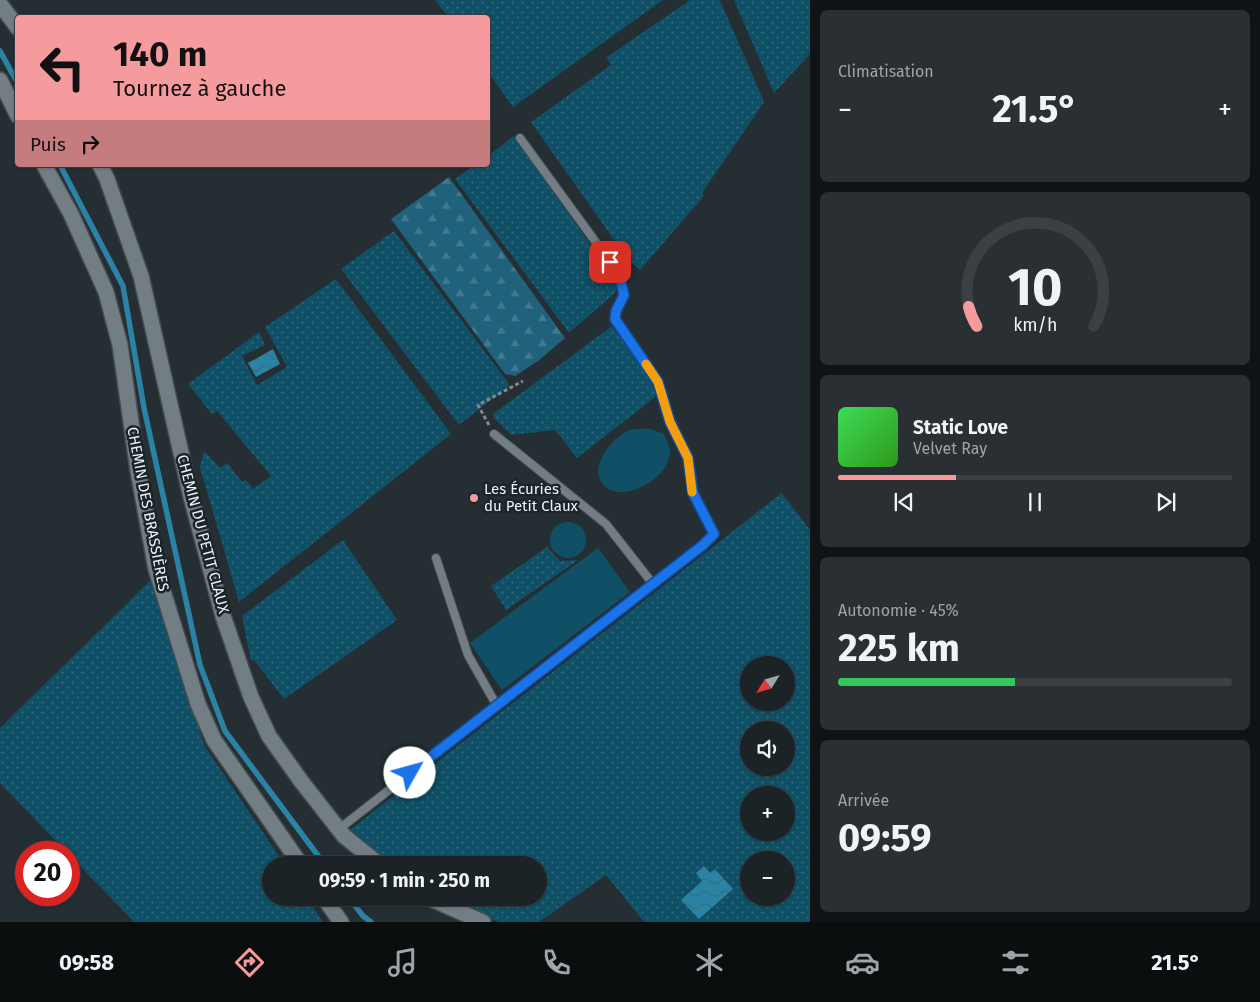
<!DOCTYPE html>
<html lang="fr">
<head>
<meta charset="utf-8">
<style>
	:root { --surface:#1c2326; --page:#292f32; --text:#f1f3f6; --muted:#a0a4a7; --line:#3a4043; --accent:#f59b9e }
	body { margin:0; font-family:"Fira Sans",sans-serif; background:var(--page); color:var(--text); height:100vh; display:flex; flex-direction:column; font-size:19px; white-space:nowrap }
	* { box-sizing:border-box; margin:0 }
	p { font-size:16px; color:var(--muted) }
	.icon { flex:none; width:28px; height:28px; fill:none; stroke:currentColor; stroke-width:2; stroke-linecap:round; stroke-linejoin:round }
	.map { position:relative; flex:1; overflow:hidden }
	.side { display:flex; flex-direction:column; gap:10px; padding:10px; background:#0f1315; width:450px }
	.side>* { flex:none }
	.guide { position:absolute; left:15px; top:15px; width:475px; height:152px; border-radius:5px; box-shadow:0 1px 4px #0004,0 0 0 1px var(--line); background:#f59b9e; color:#111; overflow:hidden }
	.needle { width:32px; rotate:233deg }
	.buttons { position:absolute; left:740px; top:656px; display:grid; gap:10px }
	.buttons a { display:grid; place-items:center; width:55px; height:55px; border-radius:50%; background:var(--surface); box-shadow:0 1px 4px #0004,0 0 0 1px var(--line); font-size:25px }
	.speed { position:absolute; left:15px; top:841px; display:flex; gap:10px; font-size:25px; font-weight:700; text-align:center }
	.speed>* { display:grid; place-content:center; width:65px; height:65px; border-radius:50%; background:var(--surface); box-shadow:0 1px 4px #0004,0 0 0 1px var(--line); line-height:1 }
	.speed .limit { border:8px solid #d22; background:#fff; color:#111 }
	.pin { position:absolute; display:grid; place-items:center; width:42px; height:42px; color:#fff; margin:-21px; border-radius:10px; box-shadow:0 2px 8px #0006 }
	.me { position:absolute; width:55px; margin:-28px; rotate:52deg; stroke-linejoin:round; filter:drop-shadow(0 0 4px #0008) }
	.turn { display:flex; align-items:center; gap:18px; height:105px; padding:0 15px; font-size:22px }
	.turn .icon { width:65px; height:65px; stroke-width:2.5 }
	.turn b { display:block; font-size:35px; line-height:42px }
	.then { display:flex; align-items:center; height:48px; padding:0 15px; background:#0003; gap:10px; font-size:19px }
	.big { font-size:38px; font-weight:700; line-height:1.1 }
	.side .card { flex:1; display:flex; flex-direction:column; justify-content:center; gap:8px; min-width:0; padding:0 18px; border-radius:8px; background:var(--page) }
	.side .dial { align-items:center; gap:0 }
	.dial svg { height:130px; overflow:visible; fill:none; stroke:var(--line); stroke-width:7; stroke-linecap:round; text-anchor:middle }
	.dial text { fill:var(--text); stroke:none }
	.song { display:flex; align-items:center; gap:15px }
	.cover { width:60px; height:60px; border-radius:8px; background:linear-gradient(135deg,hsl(130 70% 55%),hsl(110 70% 35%)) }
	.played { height:5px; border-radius:2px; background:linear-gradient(90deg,var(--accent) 30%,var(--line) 30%) }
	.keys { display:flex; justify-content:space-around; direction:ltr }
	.heat { display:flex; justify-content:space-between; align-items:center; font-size:28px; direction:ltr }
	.charge { height:8px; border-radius:4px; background:linear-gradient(90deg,#34c759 45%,var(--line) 0) }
	.trip { position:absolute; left:262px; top:856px; width:285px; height:50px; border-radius:25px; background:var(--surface); box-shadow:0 1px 4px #0004,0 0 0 1px var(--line); font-weight:700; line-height:50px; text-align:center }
	.tabs { display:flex; height:80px; justify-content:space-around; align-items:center; background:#0b0e0f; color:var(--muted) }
	.tabs .icon { width:35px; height:35px }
	.tabs .on { color:var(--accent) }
	.tabs b { font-size:22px; color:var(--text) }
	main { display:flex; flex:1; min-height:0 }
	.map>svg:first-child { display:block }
	.green { fill:url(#green-dots); fill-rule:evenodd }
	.forest { fill:url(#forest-firs) }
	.pitch { fill:#0f5067 }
	.water { fill:url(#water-waves) }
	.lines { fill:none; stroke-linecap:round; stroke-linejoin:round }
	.stream { stroke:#2a83a4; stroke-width:5.5 }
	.service-casing { stroke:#444c50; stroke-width:10 }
	.minor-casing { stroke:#444c50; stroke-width:18 }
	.path { stroke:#80888c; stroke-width:3; stroke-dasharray:4 2.5; stroke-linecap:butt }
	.service { stroke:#737e84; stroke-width:8 }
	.minor { stroke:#737e84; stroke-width:15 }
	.route-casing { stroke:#114b97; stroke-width:12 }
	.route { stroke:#1a73e8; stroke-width:9 }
	.slow { stroke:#f59e0b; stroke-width:9 }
	.poi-dot { fill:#f59b9e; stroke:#1b2529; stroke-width:2 }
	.labels { text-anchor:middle; stroke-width:5; stroke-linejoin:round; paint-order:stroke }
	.poi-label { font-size:15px; fill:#edf4f7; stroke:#1b2529; text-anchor:start }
	.street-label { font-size:15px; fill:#edf4f7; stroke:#1b2529 }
</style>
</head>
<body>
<main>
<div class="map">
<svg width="810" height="922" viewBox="0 0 810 922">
	<defs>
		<pattern id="green-dots" width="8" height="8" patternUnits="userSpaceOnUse" patternTransform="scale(1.25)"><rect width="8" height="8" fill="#0f5067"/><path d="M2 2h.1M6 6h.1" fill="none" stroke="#326a7e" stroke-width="1.8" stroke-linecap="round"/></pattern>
		<pattern id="forest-firs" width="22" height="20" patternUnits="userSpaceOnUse" patternTransform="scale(1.25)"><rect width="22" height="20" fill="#20627c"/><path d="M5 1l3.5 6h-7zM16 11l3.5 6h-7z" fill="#41798f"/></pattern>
		<pattern id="water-waves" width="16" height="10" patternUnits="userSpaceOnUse" patternTransform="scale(1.25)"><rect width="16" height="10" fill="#2a83a4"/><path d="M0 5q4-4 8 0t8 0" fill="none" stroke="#366c80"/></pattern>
	</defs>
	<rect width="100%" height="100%" fill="#252f33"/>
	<g class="green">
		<path d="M435,0h228l-150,107 -25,-35v-54l-40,-1z"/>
		<path d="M690,0h30l44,102 -62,91 2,3 -64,74 -14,-13 -95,-135 80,-57 -4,-8z"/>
		<path d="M734,0h76v54l-36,39z"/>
		<path d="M514,136l102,145v11l-47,41 -114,-154 20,-14h13v-9z"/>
		<path d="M394,231l116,154 -51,40 -118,-156z"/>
		<path d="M336,279l115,155 -212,168 -39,-135 4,-16 16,17 7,-5 15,19 4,-2 7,9 18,-13 -54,-65 -5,3 -24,-30 71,-52 6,13 -23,11 15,29 30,-18 -22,-40z"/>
		<path d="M612,326l46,64 -4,8 -77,60 -22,-28 -44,5 -17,-17 -1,-4z"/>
		<path d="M782,493l28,37v392h-166l-38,-47 -67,47h-40l-62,-24h102v-33h-154l-39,-32zM749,665h37v37h-37zM749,730h37v38h-37zM749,795h37v37h-37zM749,860h37v38h-37z"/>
		<path d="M343,540l54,80 -113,79 -30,-39 -3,1 -9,-45z"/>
		<path d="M547,547l13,14 18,-1 -72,50 -15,-24z"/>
		<path d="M151,580l53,165 81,120h-14v33h36l16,24h-189l-134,-139v-55z"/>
	</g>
	<path class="forest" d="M449,177l116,161 -27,23 -23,15 -10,-2 -114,-155z"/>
	<g class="pitch">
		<path d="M651,429l13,5 7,17c-2,5 -3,13 -7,18 -12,16 -44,34 -61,15 -15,-17 9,-46 25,-53 6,-3 16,-2 23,-2z"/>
		<circle cx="568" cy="540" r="18"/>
		<path d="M598,548l32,44 -128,98 -32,-47z"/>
	</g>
	<g class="water">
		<path d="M273,349l7,15 -24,13 -8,-14z"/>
		<path d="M704,866l6,7 5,-4 18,20 -34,30 -18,-19 21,-19 -6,-8z"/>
	</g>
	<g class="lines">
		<g class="stream">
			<path d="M0,51l18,33"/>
			<path d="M60,165l63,121 21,122 56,257 25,66 100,134"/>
			<path d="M349,898l14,18 8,6"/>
		</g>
		<g class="service-casing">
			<g id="service">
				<path d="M494,434l112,90 47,60"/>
				<path d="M436,558l32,97 29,51"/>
				<path d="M339,829l364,-284 11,-11 -21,-41 -5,-35 -17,-37 -13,-38 -43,-64v-8l9,-16 -5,-21 -99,-136"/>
			</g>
		</g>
		<g class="minor-casing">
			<g id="minor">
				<path d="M0,4l18,24"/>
				<path d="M0,80l18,36"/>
				<path d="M44,165l27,49 35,78 14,53 18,126 18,98 42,135 16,36 87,125"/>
				<path d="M100,165l7,14 34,97 50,221 32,119 28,81 18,39 32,45 43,55 36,29"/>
				<path d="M324,898l17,24"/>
				<path d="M429,898l54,24"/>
			</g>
		</g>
		<path class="path" d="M489,425l-11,-20 45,-24"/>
		<use href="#service" class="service"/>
		<use href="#minor" class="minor"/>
	</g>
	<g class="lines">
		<g class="route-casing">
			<path id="route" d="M410,773l293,-228 11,-11 -21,-41 -5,-35 -18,-36 -12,-40 -43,-63 1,-8 8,-16 -5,-21 -9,-12"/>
		</g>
		<use href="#route" class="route"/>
		<path class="slow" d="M646,364l12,18 12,40 18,36 4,34"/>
	</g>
	<circle class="poi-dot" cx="474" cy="498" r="5"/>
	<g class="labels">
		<g class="poi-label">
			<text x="484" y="494">Les Écuries<tspan x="484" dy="17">du Petit Claux</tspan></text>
		</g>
		<g class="street-label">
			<text transform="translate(148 509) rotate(79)" y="5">CHEMIN DES BRASSIÈRES</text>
			<text transform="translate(203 534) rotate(75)" y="5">CHEMIN DU PETIT CLAUX</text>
		</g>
	</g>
</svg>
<div class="buttons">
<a><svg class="needle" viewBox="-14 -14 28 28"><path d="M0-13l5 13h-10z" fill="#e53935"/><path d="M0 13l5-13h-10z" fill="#a0a4a7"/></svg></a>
<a><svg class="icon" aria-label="sound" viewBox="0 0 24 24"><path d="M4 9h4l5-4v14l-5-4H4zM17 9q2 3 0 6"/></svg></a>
<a>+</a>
<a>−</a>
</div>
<div class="speed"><div class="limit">20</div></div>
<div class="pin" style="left:610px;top:262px;background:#d93025"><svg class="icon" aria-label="arrive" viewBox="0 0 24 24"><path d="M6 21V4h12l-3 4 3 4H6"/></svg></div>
<svg class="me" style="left:410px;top:773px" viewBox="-20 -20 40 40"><circle r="19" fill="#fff"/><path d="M0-13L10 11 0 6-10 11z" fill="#1a73e8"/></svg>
<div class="trip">09:59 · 1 min · 250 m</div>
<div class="guide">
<div class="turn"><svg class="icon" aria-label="left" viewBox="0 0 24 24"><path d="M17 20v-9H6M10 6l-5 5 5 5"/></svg><div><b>140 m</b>Tournez à gauche</div></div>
<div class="then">Puis<svg class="icon" aria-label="right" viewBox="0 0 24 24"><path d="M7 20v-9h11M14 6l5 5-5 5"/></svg></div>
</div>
</div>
<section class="side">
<div class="card"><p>Climatisation</p>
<div class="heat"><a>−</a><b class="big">21.5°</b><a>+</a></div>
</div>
<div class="card dial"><svg viewBox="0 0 100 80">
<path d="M14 69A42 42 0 1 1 86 69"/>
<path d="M14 69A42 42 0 0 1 9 57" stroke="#f59b9e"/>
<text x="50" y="56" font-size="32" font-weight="700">10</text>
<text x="50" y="72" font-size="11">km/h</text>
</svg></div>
<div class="card">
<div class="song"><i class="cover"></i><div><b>Static Love</b><p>Velvet Ray</p></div></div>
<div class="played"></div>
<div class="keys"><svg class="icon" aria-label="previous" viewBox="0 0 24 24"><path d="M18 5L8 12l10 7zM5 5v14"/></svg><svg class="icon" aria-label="pause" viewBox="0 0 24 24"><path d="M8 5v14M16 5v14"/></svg><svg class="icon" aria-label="next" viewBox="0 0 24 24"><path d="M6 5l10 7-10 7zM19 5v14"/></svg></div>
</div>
<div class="card"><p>Autonomie · 45%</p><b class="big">225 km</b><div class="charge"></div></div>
<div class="card"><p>Arrivée</p><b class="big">09:59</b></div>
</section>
</main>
<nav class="tabs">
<b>09:58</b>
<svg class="icon on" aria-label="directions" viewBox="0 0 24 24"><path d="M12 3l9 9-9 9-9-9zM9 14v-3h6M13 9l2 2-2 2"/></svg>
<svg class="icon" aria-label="music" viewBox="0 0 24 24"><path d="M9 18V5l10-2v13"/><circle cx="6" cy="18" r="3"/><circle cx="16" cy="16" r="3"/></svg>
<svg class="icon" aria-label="phone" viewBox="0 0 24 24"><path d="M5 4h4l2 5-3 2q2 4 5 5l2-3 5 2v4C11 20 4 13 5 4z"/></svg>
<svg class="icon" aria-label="climate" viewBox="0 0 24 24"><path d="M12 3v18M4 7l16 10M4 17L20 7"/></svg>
<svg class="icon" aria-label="car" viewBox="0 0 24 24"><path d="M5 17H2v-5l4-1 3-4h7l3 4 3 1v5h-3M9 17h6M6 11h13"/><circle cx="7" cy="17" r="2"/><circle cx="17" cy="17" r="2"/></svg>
<svg class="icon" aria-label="filters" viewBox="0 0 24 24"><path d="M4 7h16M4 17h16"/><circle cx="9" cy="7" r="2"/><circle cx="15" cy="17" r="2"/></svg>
<b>21.5°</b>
</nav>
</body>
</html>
